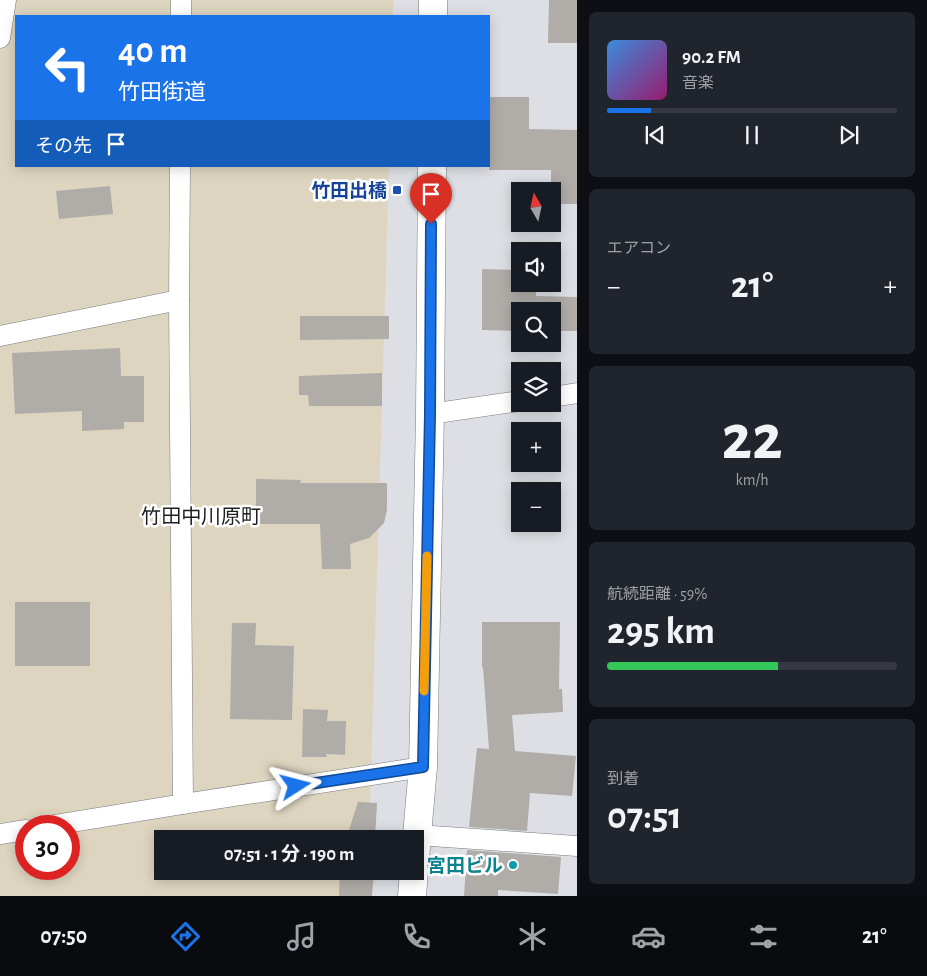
<!DOCTYPE html>
<html lang="ja">
<head>
<meta charset="utf-8">
<style>
	:root { --surface:#171b24; --page:#20242c; --text:#f1f3f6; --muted:#9ea1a6; --line:#363941; --accent:#1a73e8 }
	body { margin:0; font-family:"Alegreya Sans","Noto Sans JP",sans-serif; background:var(--page); color:var(--text); height:100vh; display:flex; flex-direction:column; font-size:19px; white-space:nowrap }
	* { box-sizing:border-box; margin:0 }
	p { font-size:16px; color:var(--muted) }
	.icon { flex:none; width:28px; height:28px; fill:none; stroke:currentColor; stroke-width:2; stroke-linecap:round; stroke-linejoin:round }
	.map { position:relative; flex:1; overflow:hidden }
	.details { display:flex; flex-direction:column; gap:12px; padding:12px; background:#0d0f14; width:350px }
	.details>* { flex:none }
	.banner { position:absolute; left:15px; top:15px; width:475px; height:152px; border-radius:0px; box-shadow:0 2px 12px #0003; background:#1a73e8; color:#fff; overflow:hidden }
	.needle { width:32px; rotate:351deg }
	.fabs { position:absolute; left:511px; top:182px; display:grid; gap:10px }
	.fabs a { display:grid; place-items:center; width:50px; height:50px; border-radius:0px; background:var(--surface); box-shadow:0 2px 12px #0003; font-size:25px }
	.speed { position:absolute; left:15px; top:815px; display:flex; gap:10px; font-size:25px; font-weight:700; text-align:center }
	.speed>* { display:grid; place-content:center; width:65px; height:65px; border-radius:50%; background:var(--surface); box-shadow:0 2px 12px #0003; line-height:1 }
	.speed .limit { border:8px solid #d22; background:#fff; color:#111 }
	.pin { position:absolute; display:grid; place-items:center; width:42px; height:42px; color:#fff; margin:-51px -21px; border-radius:50% 50% 50% 0; rotate:-45deg; box-shadow:0 0 5px #0007 }
	.pin .icon { rotate:45deg }
	.me { position:absolute; width:55px; margin:-28px; rotate:81deg; stroke-linejoin:round; filter:drop-shadow(0 0 4px #0008) }
	.turn { display:flex; align-items:center; gap:18px; height:105px; padding:0 20px; font-size:22px }
	.turn .icon { width:65px; height:65px; stroke-width:2.5 }
	.turn b { display:block; font-size:35px; line-height:42px }
	.then { display:flex; align-items:center; height:48px; padding:0 20px; background:#0003; gap:10px; font-size:19px }
	.big { font-size:38px; font-weight:700; line-height:1.1 }
	.details .tile { flex:1; display:flex; flex-direction:column; justify-content:center; gap:8px; min-width:0; padding:0 18px; border-radius:8px; background:var(--page) }
	.details .dial { align-items:center; gap:0 }
	.dial b { font-size:65px; line-height:1 }
	.song { display:flex; align-items:center; gap:15px }
	.cover { width:60px; height:60px; border-radius:8px; background:linear-gradient(135deg,hsl(210 70% 55%),hsl(320 70% 35%)) }
	.played { height:5px; border-radius:2px; background:linear-gradient(90deg,var(--accent) 15%,var(--line) 15%) }
	.keys { display:flex; justify-content:space-around; direction:ltr }
	.heat { display:flex; justify-content:space-between; align-items:center; font-size:28px; direction:ltr }
	.charge { height:8px; border-radius:4px; background:linear-gradient(90deg,#34c759 59%,var(--line) 0) }
	.trip { position:absolute; left:154px; top:830px; width:270px; height:50px; border-radius:0px; background:var(--surface); box-shadow:0 2px 12px #0003; font-weight:700; line-height:50px; text-align:center }
	.tab-bar { display:flex; height:80px; justify-content:space-around; align-items:center; background:#090b0e; color:var(--muted) }
	.tab-bar .icon { width:35px; height:35px }
	.tab-bar .selected { color:var(--accent) }
	.tab-bar b { font-size:22px; color:var(--text) }
	main { display:flex; flex:1; min-height:0 }
	.map>svg:first-child { display:block }
	.industrial { fill:#ded5c0; fill-rule:evenodd }
	.building { fill:#b0aca8 }
	.lines { fill:none; stroke-linecap:round; stroke-linejoin:round }
	.street-casing { stroke:#797b80; stroke-width:21 }
	.highway-casing { stroke:#797b80; stroke-width:29 }
	.street { stroke:#fff; stroke-width:20 }
	.highway { stroke:#fff; stroke-width:28 }
	.route-casing { stroke:#114b97; stroke-width:12 }
	.route { stroke:#1a73e8; stroke-width:9 }
	.slow { stroke:#f59e0b; stroke-width:9 }
	.transit-dot { fill:#1a4fb4; stroke:#fff; stroke-width:2 }
	.culture-dot { fill:#0f9aa8; stroke:#fff; stroke-width:2 }
	.labels { text-anchor:middle; stroke-width:5; stroke-linejoin:round; paint-order:stroke }
	.transit-label { font-size:19px; font-weight:bold; fill:#164399; stroke:#fff; text-anchor:end }
	.culture-label { font-size:19px; font-weight:bold; fill:#0d838f; stroke:#fff; text-anchor:end }
	.neighbourhood-label { font-size:20px; fill:#1d1e1f; stroke:#fff }
</style>
</head>
<body>
<main>
<div class="map">
<svg width="577" height="896" viewBox="0 0 577 896">
	<rect width="100%" height="100%" fill="#dddfe4"/>
	<path class="industrial" d="M0,0h394l-1,16h-377v150h373l-20,673h-207v32h206l-1,25h-367zM26,826h43v43h-43z"/>
	<g class="building">
		<path d="M549,0h28v43h-29z"/>
		<path d="M489,97h40v32l48,1v74h-25v-13h-1v-21h-62z"/>
		<path d="M110,186l3,28 -54,5 -3,-28z"/>
		<path d="M482,269l38,1v14h16v12l41,1v34h-25v-20h-32v20l-38,-1z"/>
		<path d="M300,316h89v23l-89,1z"/>
		<path d="M120,348l1,28h23v46h-20v7l-42,2v-20l-67,3 -3,-61z"/>
		<path d="M382,373v33h-73l-1,-11h-9v-19z"/>
		<path d="M256,479l45,1 -1,3h87v27l-3,13 -15,15 -19,6 1,25h-29l-2,-45h-64z"/>
		<rect x="15" y="602" width="75" height="64"/>
		<path d="M482,622h78l-1,67h3l1,23 -51,3 3,36 61,5 -4,40 -42,-3 -3,38 -58,-4 8,-79 12,1 -6,-82h-1z"/>
		<path d="M232,623h24l-1,22 39,1 -2,74 -62,-1z"/>
		<path d="M303,709l25,1 -1,11h19l-1,34 -19,-1 1,3h-25z"/>
		<path d="M358,802l19,1 -2,36h-29z"/>
		<path d="M467,850l94,7 -3,37 -60,-4v6h-34z"/>
		<path d="M340,871h34l-2,25h-33z"/>
	</g>
	<g class="lines">
		<g class="street-casing">
			<g id="street">
				<path d="M181,16v-16"/>
				<path d="M0,38l6,-38"/>
				<path d="M179,300l4,504"/>
				<path d="M0,336l179,-36 1,-134"/>
				<path d="M552,397l25,-4"/>
				<path d="M430,414l90,-13"/>
				<path d="M48,826l135,-22 240,-37"/>
				<path d="M0,834l26,-4"/>
				<path d="M417,835l160,11"/>
			</g>
		</g>
		<g class="highway-casing">
			<g id="highway">
				<path d="M433,16v-16"/>
				<path d="M415,858l8,-91 7,-353 2,-248"/>
				<path d="M412,896l2,-25"/>
			</g>
		</g>
		<use href="#street" class="street"/>
		<use href="#highway" class="highway"/>
	</g>
	<g class="lines">
		<g class="route-casing">
			<path id="route" d="M296,786l127,-19 7,-353 1,-190"/>
		</g>
		<use href="#route" class="route"/>
		<path class="slow" d="M424,691l3,-135"/>
	</g>
	<rect class="transit-dot" x="392" y="185" width="10" height="10" rx="2.5"/>
	<circle class="culture-dot" cx="513" cy="865" r="5"/>
	<g class="labels">
		<g class="transit-label">
			<text x="387" y="197">竹田出橋</text>
		</g>
		<g class="culture-label">
			<text x="503" y="872">宮田ビル</text>
		</g>
		<g class="neighbourhood-label">
			<text x="201" y="523">竹田中川原町</text>
		</g>
	</g>
</svg>
<div class="fabs">
<a><svg class="needle" viewBox="-14 -14 28 28"><path d="M0-13l5 13h-10z" fill="#e53935"/><path d="M0 13l5-13h-10z" fill="#9ea1a6"/></svg></a>
<a><svg class="icon" aria-label="sound" viewBox="0 0 24 24"><path d="M4 9h4l5-4v14l-5-4H4zM17 9q2 3 0 6"/></svg></a>
<a><svg class="icon" aria-label="search" viewBox="0 0 24 24"><circle cx="10" cy="10" r="6"/><path d="M15 15l6 6"/></svg></a>
<a><svg class="icon" aria-label="layers" viewBox="0 0 24 24"><path d="M12 4l9 5-9 5-9-5zM3 14l9 5 9-5"/></svg></a>
<a>+</a>
<a>−</a>
</div>
<div class="speed"><div class="limit">30</div></div>
<div class="pin" style="left:431px;top:224px;background:#d93025"><svg class="icon" aria-label="arrive" viewBox="0 0 24 24"><path d="M6 21V4h12l-3 4 3 4H6"/></svg></div>
<svg class="me" style="left:296px;top:786px" viewBox="-20 -20 40 40"><path d="M0-17L14 15 0 8-14 15z" fill="#1a73e8" stroke="#fff" stroke-width="4"/></svg>
<div class="trip">07:51 · 1 分 · 190 m</div>
<div class="banner">
<div class="turn"><svg class="icon" aria-label="left" viewBox="0 0 24 24"><path d="M17 20v-9H6M10 6l-5 5 5 5"/></svg><div><b>40 m</b>竹田街道</div></div>
<div class="then">その先<svg class="icon" aria-label="arrive" viewBox="0 0 24 24"><path d="M6 21V4h12l-3 4 3 4H6"/></svg></div>
</div>
</div>
<section class="details">
<div class="tile">
<div class="song"><i class="cover"></i><div><b>90.2 FM</b><p>音楽</p></div></div>
<div class="played"></div>
<div class="keys"><svg class="icon" aria-label="previous" viewBox="0 0 24 24"><path d="M18 5L8 12l10 7zM5 5v14"/></svg><svg class="icon" aria-label="pause" viewBox="0 0 24 24"><path d="M8 5v14M16 5v14"/></svg><svg class="icon" aria-label="next" viewBox="0 0 24 24"><path d="M6 5l10 7-10 7zM19 5v14"/></svg></div>
</div>
<div class="tile"><p>エアコン</p>
<div class="heat"><a>−</a><b class="big">21°</b><a>+</a></div>
</div>
<div class="tile dial"><b>22</b><p>km/h</p></div>
<div class="tile"><p>航続距離 · 59%</p><b class="big">295 km</b><div class="charge"></div></div>
<div class="tile"><p>到着</p><b class="big">07:51</b></div>
</section>
</main>
<nav class="tab-bar">
<b>07:50</b>
<svg class="icon selected" aria-label="directions" viewBox="0 0 24 24"><path d="M12 3l9 9-9 9-9-9zM9 14v-3h6M13 9l2 2-2 2"/></svg>
<svg class="icon" aria-label="music" viewBox="0 0 24 24"><path d="M9 18V5l10-2v13"/><circle cx="6" cy="18" r="3"/><circle cx="16" cy="16" r="3"/></svg>
<svg class="icon" aria-label="phone" viewBox="0 0 24 24"><path d="M5 4h4l2 5-3 2q2 4 5 5l2-3 5 2v4C11 20 4 13 5 4z"/></svg>
<svg class="icon" aria-label="climate" viewBox="0 0 24 24"><path d="M12 3v18M4 7l16 10M4 17L20 7"/></svg>
<svg class="icon" aria-label="car" viewBox="0 0 24 24"><path d="M5 17H2v-5l4-1 3-4h7l3 4 3 1v5h-3M9 17h6M6 11h13"/><circle cx="7" cy="17" r="2"/><circle cx="17" cy="17" r="2"/></svg>
<svg class="icon" aria-label="filters" viewBox="0 0 24 24"><path d="M4 7h16M4 17h16"/><circle cx="9" cy="7" r="2"/><circle cx="15" cy="17" r="2"/></svg>
<b>21°</b>
</nav>
</body>
</html>
